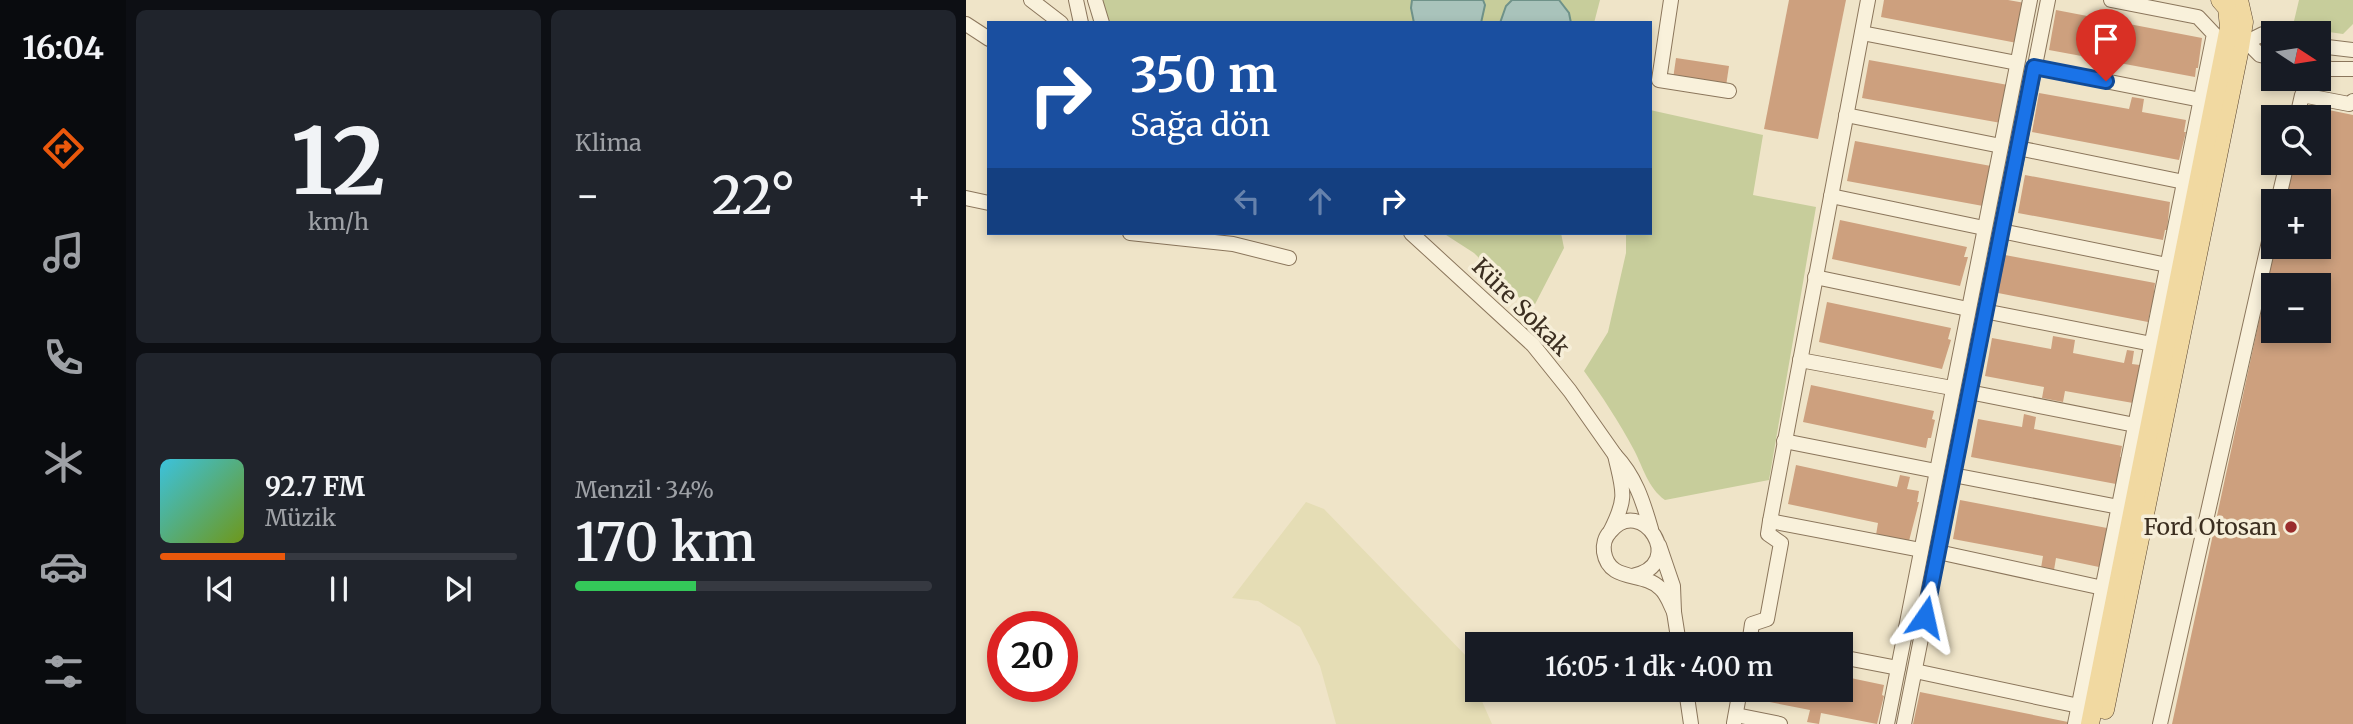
<!DOCTYPE html>
<html lang="tr">
<head>
<meta charset="utf-8">
<style>
	:root { --surface:#171b24; --page:#20242c; --text:#f1f3f6; --muted:#9ea1a6; --line:#363941; --accent:#ea580c }
	body { margin:0; font-family:Merriweather,serif; background:var(--page); color:var(--text); height:100vh; display:flex; flex-direction:column; font-size:26px; white-space:nowrap }
	* { box-sizing:border-box; margin:0 }
	p { font-size:23px; color:var(--muted) }
	.icon { flex:none; width:38px; height:38px; fill:none; stroke:currentColor; stroke-width:2; stroke-linecap:round; stroke-linejoin:round }
	.map { position:relative; flex:1; overflow:hidden }
	.sheet { display:flex; flex-direction:column; gap:10px; padding:10px; background:#0d0f14; width:840px }
	.sheet>* { flex:none }
	.top-card { position:absolute; left:21px; top:21px; width:665px; height:214px; border-radius:0px; box-shadow:0 4px 10px #0003; background:#1a4fa0; color:#fff; overflow:hidden }
	.needle { width:46px; rotate:102deg }
	.controls { position:absolute; left:1295px; top:21px; display:grid; gap:14px }
	.controls a { display:grid; place-items:center; width:70px; height:70px; border-radius:0px; background:var(--surface); box-shadow:0 4px 10px #0003; font-size:35px }
	.speed { position:absolute; left:21px; top:611px; display:flex; gap:14px; font-size:35px; font-weight:700; text-align:center }
	.speed>* { display:grid; place-content:center; width:91px; height:91px; border-radius:50%; background:var(--surface); box-shadow:0 4px 10px #0003; line-height:1 }
	.speed .limit { border:10px solid #d22; background:#fff; color:#111 }
	.pin { position:absolute; display:grid; place-items:center; width:60px; height:60px; color:#fff; margin:-72px -30px; border-radius:50% 50% 50% 0; rotate:-45deg; box-shadow:0 0 7px #0007 }
	.pin .icon { rotate:45deg }
	.me { position:absolute; width:77px; margin:-38px; rotate:11deg; stroke-linejoin:round; filter:drop-shadow(0 0 5px #0008) }
	.turn { display:flex; align-items:center; gap:24px; height:147px; padding:0 28px; font-size:32px }
	.turn .icon { width:91px; height:91px; stroke-width:2.5 }
	.turn b { display:block; font-size:49px; line-height:60px }
	.lanes { display:flex; align-items:center; height:66px; padding:0 28px; background:#0003; justify-content:center; gap:35px; direction:ltr }
	.lanes .off { opacity:.35 }
	.big { font-size:52px; font-weight:600; line-height:1.1 }
	.sheet .card { flex:1; display:flex; flex-direction:column; justify-content:center; gap:10px; min-width:0; padding:0 24px; border-radius:10px; background:var(--page) }
	.sheet .dial { align-items:center; gap:0 }
	.dial b { font-size:91px; line-height:1 }
	.song { display:flex; align-items:center; gap:21px }
	.cover { width:84px; height:84px; border-radius:10px; background:linear-gradient(135deg,hsl(190 70% 55%),hsl(80 70% 35%)) }
	.played { height:7px; border-radius:4px; background:linear-gradient(90deg,var(--accent) 35%,var(--line) 35%) }
	.keys { display:flex; justify-content:space-around; direction:ltr }
	.heat { display:flex; justify-content:space-between; align-items:center; font-size:38px; direction:ltr }
	.charge { height:10px; border-radius:5px; background:linear-gradient(90deg,#34c759 34%,var(--line) 0) }
	.sheet .tiles { flex:1; display:grid; gap:10px; grid-template-columns:repeat(2,1fr) }
	.trip { position:absolute; left:499px; top:632px; width:388px; height:70px; border-radius:0px; background:var(--surface); box-shadow:0 4px 10px #0003; font-weight:600; line-height:70px; text-align:center }
	main { display:flex; flex:1; min-height:0 }
	.menu { display:flex; flex-direction:column; width:126px; justify-content:space-around; align-items:center; background:#090b0e; color:var(--muted) }
	.menu .icon { width:49px; height:49px }
	.menu .current { color:var(--accent) }
	.menu b { font-size:32px; color:var(--text) }
	.map>svg:first-child { display:block }
	.farmland { fill:#e5ddb5 }
	.green { fill:#c7cd9b }
	.water { fill:#a9c3bb; stroke:#6f9289; stroke-width:2 }
	.building { fill:#cda07e; fill-rule:evenodd }
	.lines { fill:none; stroke-linecap:round; stroke-linejoin:round }
	.minor-casing { stroke:#8b765c; stroke-width:16 }
	.major-casing { stroke:#594430; stroke-width:19 }
	.minor { stroke:#f9f1db; stroke-width:14 }
	.major { stroke:#f1d9a1; stroke-width:18 }
	.route-casing { stroke:#114b97; stroke-width:18 }
	.route { stroke:#1a73e8; stroke-width:12 }
	.poi-dot { fill:#9a2d2c; stroke:#f6eed8; stroke-width:2.5 }
	.labels { text-anchor:middle; stroke-width:7; stroke-linejoin:round; paint-order:stroke }
	.street-label { font-size:23px; fill:#3b2e20; stroke:#f6eed8 }
	.poi-label { font-size:23px; fill:#3b2e20; stroke:#f6eed8; text-anchor:end }
</style>
</head>
<body>
<main>
<nav class="menu">
<b>16:04</b>
<svg class="icon current" aria-label="directions" viewBox="0 0 24 24"><path d="M12 3l9 9-9 9-9-9zM9 14v-3h6M13 9l2 2-2 2"/></svg>
<svg class="icon" aria-label="music" viewBox="0 0 24 24"><path d="M9 18V5l10-2v13"/><circle cx="6" cy="18" r="3"/><circle cx="16" cy="16" r="3"/></svg>
<svg class="icon" aria-label="phone" viewBox="0 0 24 24"><path d="M5 4h4l2 5-3 2q2 4 5 5l2-3 5 2v4C11 20 4 13 5 4z"/></svg>
<svg class="icon" aria-label="climate" viewBox="0 0 24 24"><path d="M12 3v18M4 7l16 10M4 17L20 7"/></svg>
<svg class="icon" aria-label="car" viewBox="0 0 24 24"><path d="M5 17H2v-5l4-1 3-4h7l3 4 3 1v5h-3M9 17h6M6 11h13"/><circle cx="7" cy="17" r="2"/><circle cx="17" cy="17" r="2"/></svg>
<svg class="icon" aria-label="filters" viewBox="0 0 24 24"><path d="M4 7h16M4 17h16"/><circle cx="9" cy="7" r="2"/><circle cx="15" cy="17" r="2"/></svg>
</nav>
<section class="sheet">
<div class="tiles">
<div class="card dial"><b>12</b><p>km/h</p></div>
<div class="card"><p>Klima</p>
<div class="heat"><a>−</a><b class="big">22°</b><a>+</a></div>
</div>
<div class="card">
<div class="song"><i class="cover"></i><div><b>92.7 FM</b><p>Müzik</p></div></div>
<div class="played"></div>
<div class="keys"><svg class="icon" aria-label="previous" viewBox="0 0 24 24"><path d="M18 5L8 12l10 7zM5 5v14"/></svg><svg class="icon" aria-label="pause" viewBox="0 0 24 24"><path d="M8 5v14M16 5v14"/></svg><svg class="icon" aria-label="next" viewBox="0 0 24 24"><path d="M6 5l10 7-10 7zM19 5v14"/></svg></div>
</div>
<div class="card"><p>Menzil · 34%</p><b class="big">170 km</b><div class="charge"></div></div>
</div>
</section>
<div class="map">
<svg width="1387" height="724" viewBox="0 0 1387 724">
	<rect width="100%" height="100%" fill="#efe4c8"/>
	<path class="farmland" d="M340,502l18,7 145,150 8,31 15,34h-156l-16,-58 -20,-39 -42,-26 -26,-3z"/>
	<g class="green">
		<path d="M131,0h503l-6,23h-491z"/>
		<path d="M1333,0h54v24l-10,10 -42,-6v-6l-7,-1z"/>
		<path d="M684,110l113,25 -10,60 63,12 -47,273 -104,20c-17,-12 -22,-33 -31,-50 -15,-28 -32,-54 -50,-79l24,-39 18,-79v-20h24z"/>
		<path d="M477,233h118l3,15 -32,62 -58,-57z"/>
	</g>
	<g class="water">
		<path d="M446,0h71l2,5 -4,18h-67l-3,-15z"/>
		<path d="M546,0h47l10,13 2,10h-71l6,-17z"/>
	</g>
	<g class="building">
		<path d="M823,0h57l-28,139 -54,-10z"/>
		<path d="M918,0h124l17,3 -8,40 -136,-26z"/>
		<path d="M1090,10l146,28 -4,30h-2l-1,9 -146,-27z"/>
		<path d="M710,58l53,8 -3,20 -53,-7z"/>
		<path d="M903,60l139,25 -7,38 -139,-25z"/>
		<path d="M1073,93l90,16 3,-12 12,2 -2,13 44,8 -2,12h2l-7,28 -147,-28z"/>
		<path d="M1339,105l48,10v609h-181l103,-477h44v-46h-35l8,-38h27v-46h-17zM1307,285h46v46h-46z"/>
		<path d="M889,141l136,25 -8,40 -136,-25z"/>
		<path d="M1059,175l145,27 -3,28h-2l-2,10 -145,-27z"/>
		<path d="M874,220l127,27 -3,10h4l-8,29 -128,-27z"/>
		<path d="M1039,255l150,28 -3,29h-2l-2,10 -150,-29z"/>
		<path d="M861,302l124,26 -3,11 3,1 -9,29 -123,-27z"/>
		<path d="M1087,336l22,4 -2,13 51,10 3,-13 7,1 -2,13 8,1 -7,38 -68,-12 -2,11 -21,-4 2,-11 -59,-11 7,-38 59,11z"/>
		<path d="M845,385l123,26 -2,8 3,1 -4,18h-3l-2,10 -123,-26z"/>
		<path d="M1058,414l12,3 -2,12 88,17 -2,11h2l-6,27 -145,-27 7,-38 44,8z"/>
		<path d="M830,465l101,22 3,-12 10,2 -3,12 12,2 -2,11h2l-10,39 -33,-6 2,-12 -90,-19z"/>
		<path d="M994,500l147,28 -2,10 2,1 -3,16h-2l-3,12 -43,-9 -2,12 -13,-2 2,-12 -90,-17z"/>
		<path d="M875,676l43,9 -2,10 2,1 -7,28 -56,-11 -2,11 -12,-2 3,-12 -56,-11 1,-9h86z"/>
		<path d="M954,692l148,30 -1,2h-154z"/>
	</g>
	<g class="lines">
		<g class="minor-casing">
			<g id="minor">
				<path d="M65,0l30,23"/>
				<path d="M110,0l5,23"/>
				<path d="M129,0l7,23"/>
				<path d="M705,0l-12,80 70,11"/>
				<path d="M0,24l23,15"/>
				<path d="M896,33l155,30"/>
				<path d="M1307,37l-10,-3 -16,8 13,13 13,3"/>
				<path d="M1353,46l34,4"/>
				<path d="M1068,67l167,33"/>
				<path d="M1353,67l12,2h22"/>
				<path d="M880,115l155,31"/>
				<path d="M1331,117l5,-22 47,9 4,-3"/>
				<path d="M1052,148l166,34"/>
				<path d="M865,196l153,32"/>
				<path d="M0,198l23,5"/>
				<path d="M1312,201l9,-38"/>
				<path d="M1035,231l166,34"/>
				<path d="M164,233l103,11 56,14"/>
				<path d="M445,233l122,112 37,46 45,64"/>
				<path d="M849,277l153,32"/>
				<path d="M1018,311l168,33"/>
				<path d="M834,360l152,28"/>
				<path d="M1003,392l166,33"/>
				<path d="M818,441l152,30"/>
				<path d="M987,475l166,32"/>
				<path d="M804,521l151,29"/>
				<path d="M645,530c17,-34 12,-39 4,-75 20,21 28,46 36,74"/>
				<path d="M972,552l165,36"/>
				<path d="M666,576c57,-11 9,-83 -22,-44 -5,5 -7,13 -6,20 5,31 39,19 56,36 7,6 10,16 14,24l-1,-26 -14,-41"/>
				<path d="M708,612l5,32"/>
				<path d="M784,638l28,6"/>
				<path d="M783,644l3,-20 15,-5 14,-76 -13,-9 2,-13 98,-521"/>
				<path d="M875,657l57,11"/>
				<path d="M949,671l164,35"/>
				<path d="M720,690l5,34"/>
				<path d="M770,715l44,9"/>
				<path d="M768,723l6,-33"/>
				<path d="M921,724l143,-724"/>
				<path d="M938,724l144,-724"/>
				<path d="M1109,724l139,-690 -16,-17 -87,-17"/>
				<path d="M1194,724l113,-500"/>
			</g>
		</g>
		<g class="major-casing">
			<g id="major">
				<path d="M1139,710l134,-657 5,-31 -5,-22"/>
				<path d="M1124,724l139,-697 -2,-19 -7,-8"/>
			</g>
		</g>
		<use href="#minor" class="minor"/>
		<use href="#major" class="major"/>
	</g>
	<g class="lines">
		<g class="route-casing">
			<path id="route" d="M959,617l109,-550 72,14"/>
		</g>
		<use href="#route" class="route"/>
	</g>
	<circle class="poi-dot" cx="1325" cy="527" r="7"/>
	<g class="labels">
		<g class="street-label">
			<text transform="translate(555 307) rotate(45)" y="8">Küre Sokak</text>
		</g>
		<g class="poi-label">
			<text x="1311" y="535">Ford Otosan</text>
		</g>
	</g>
</svg>
<div class="controls">
<a><svg class="needle" viewBox="-14 -14 28 28"><path d="M0-13l5 13h-10z" fill="#e53935"/><path d="M0 13l5-13h-10z" fill="#9ea1a6"/></svg></a>
<a><svg class="icon" aria-label="search" viewBox="0 0 24 24"><circle cx="10" cy="10" r="6"/><path d="M15 15l6 6"/></svg></a>
<a>+</a>
<a>−</a>
</div>
<div class="speed"><div class="limit">20</div></div>
<div class="pin" style="left:1140px;top:81px;background:#d93025"><svg class="icon" aria-label="arrive" viewBox="0 0 24 24"><path d="M6 21V4h12l-3 4 3 4H6"/></svg></div>
<svg class="me" style="left:959px;top:617px" viewBox="-20 -20 40 40"><path d="M0-17L14 15 0 8-14 15z" fill="#1a73e8" stroke="#fff" stroke-width="4"/></svg>
<div class="trip">16:05 · 1 dk · 400 m</div>
<div class="top-card">
<div class="turn"><svg class="icon" aria-label="right" viewBox="0 0 24 24"><path d="M7 20v-9h11M14 6l5 5-5 5"/></svg><div><b>350 m</b>Sağa dön</div></div>
<div class="lanes"><svg class="icon off" aria-label="left" viewBox="0 0 24 24"><path d="M17 20v-9H6M10 6l-5 5 5 5"/></svg><svg class="icon off" aria-label="ahead" viewBox="0 0 24 24"><path d="M12 20V5M6 11l6-6 6 6"/></svg><svg class="icon" aria-label="right" viewBox="0 0 24 24"><path d="M7 20v-9h11M14 6l5 5-5 5"/></svg></div>
</div>
</div>
</main>
</body>
</html>
